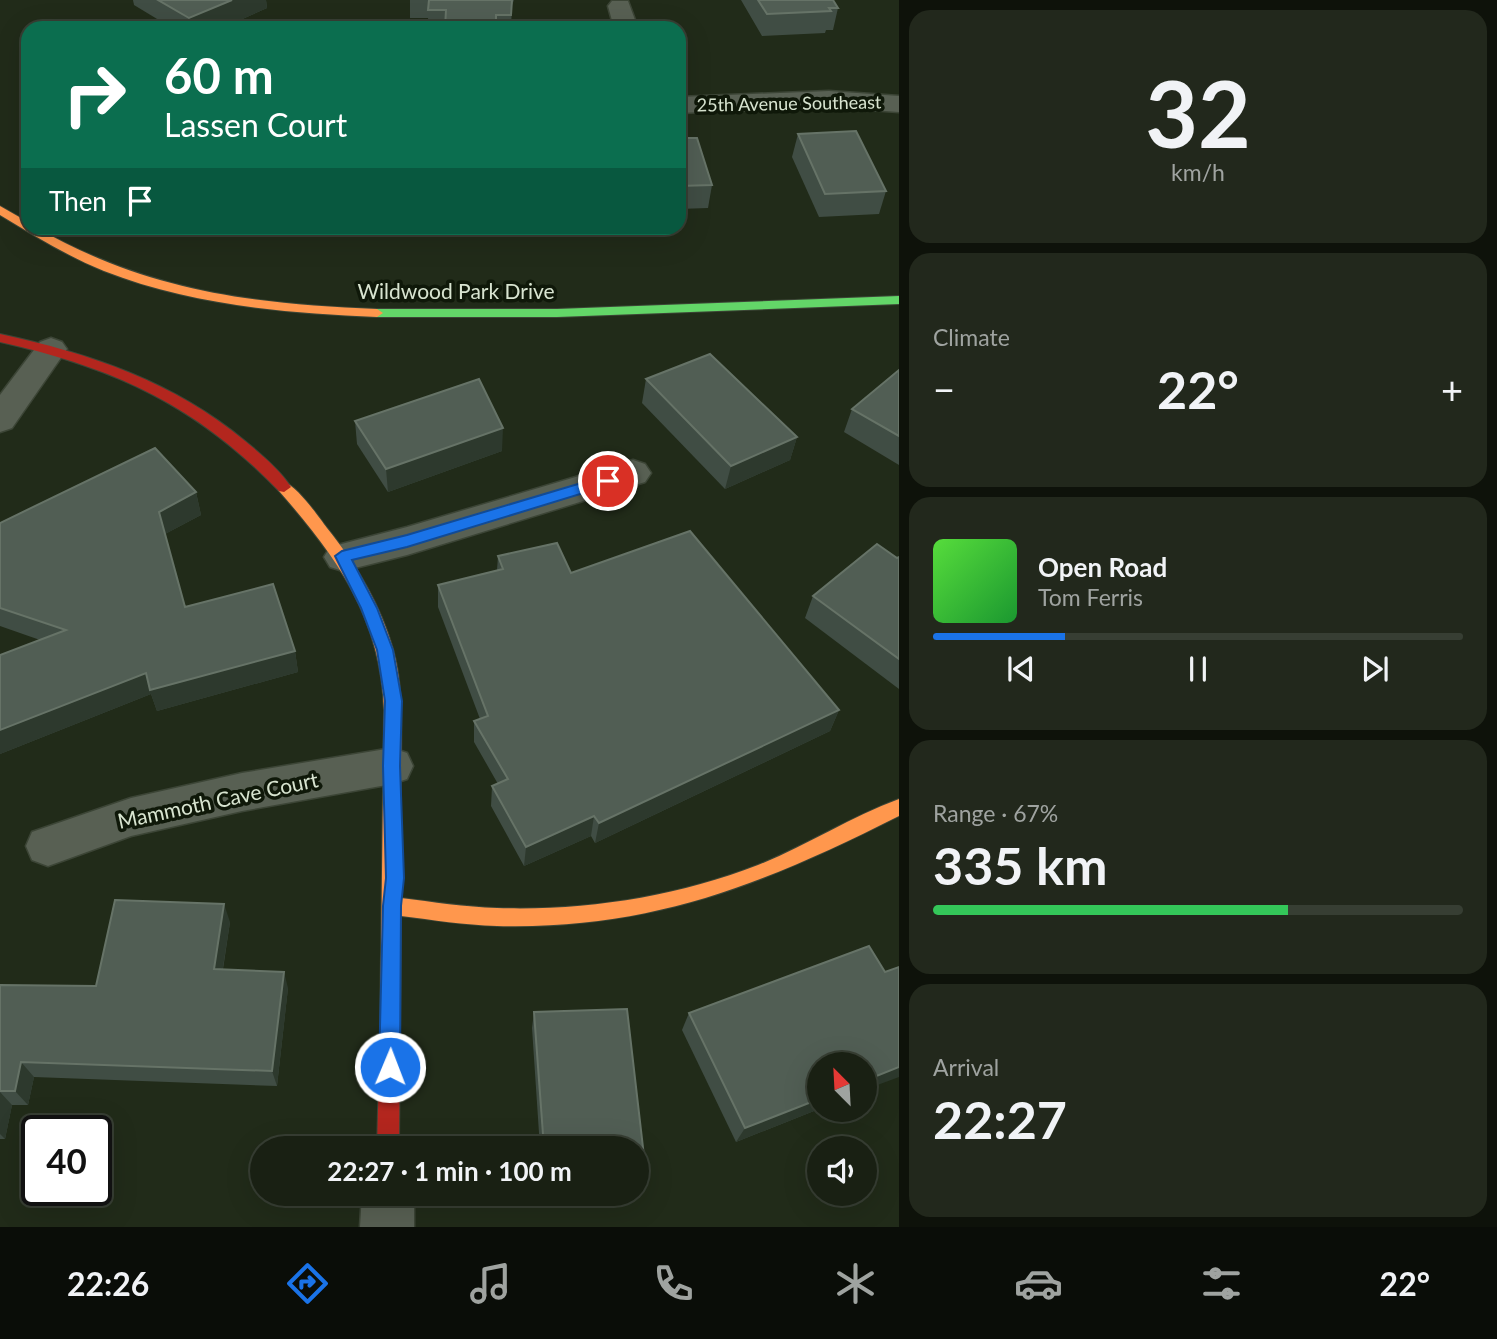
<!DOCTYPE html>
<html lang="en">
<head>
<meta charset="utf-8">
<style>
	:root { --surface:#192013; --page:#22281c; --text:#f1f3f6; --muted:#9fa3a0; --line:#373e33; --accent:#1a73e8 }
	body { margin:0; font-family:Lato,sans-serif; background:var(--page); color:var(--text); height:100vh; display:flex; flex-direction:column; font-size:26px; white-space:nowrap }
	* { box-sizing:border-box; margin:0 }
	p { font-size:23px; color:var(--muted) }
	.icon { flex:none; width:38px; height:38px; fill:none; stroke:currentColor; stroke-width:2; stroke-linecap:round; stroke-linejoin:round }
	.map { position:relative; flex:1; overflow:hidden }
	.drawer { display:flex; flex-direction:column; gap:10px; padding:10px; background:#0e120a; width:598px }
	.drawer>* { flex:none }
	.guide { position:absolute; left:21px; top:21px; width:665px; height:214px; border-radius:21px; box-shadow:0 7px 28px #0002,0 0 0 2px var(--line); background:#0b6e4f; color:#fff; overflow:hidden }
	.needle { width:46px; rotate:336deg }
	.controls { position:absolute; left:807px; top:1052px; display:grid; gap:14px }
	.controls a { display:grid; place-items:center; width:70px; height:70px; border-radius:50%; background:var(--surface); box-shadow:0 7px 28px #0002,0 0 0 2px var(--line); font-size:35px }
	.speed { position:absolute; left:21px; top:1115px; display:flex; gap:14px; font-size:35px; font-weight:700; text-align:center }
	.speed>* { display:grid; place-content:center; width:91px; height:91px; border-radius:50%; background:var(--surface); box-shadow:0 7px 28px #0002,0 0 0 2px var(--line); line-height:1 }
	.speed .limit { border:4px solid #111; border-radius:10px; background:#fff; color:#111 }
	.pin { position:absolute; display:grid; place-items:center; width:60px; height:60px; color:#fff; margin:-30px; border:4px solid #fff; border-radius:50%; box-shadow:0 2px 7px #0007 }
	.me { position:absolute; width:77px; margin:-38px; rotate:1deg; stroke-linejoin:round; filter:drop-shadow(0 0 5px #0008) }
	.turn { display:flex; align-items:center; gap:24px; height:147px; padding:0 28px; font-size:32px }
	.turn .icon { width:91px; height:91px; stroke-width:2.5 }
	.turn b { display:block; font-size:49px; line-height:60px }
	.then { display:flex; align-items:center; height:66px; padding:0 28px; background:#0003; gap:14px; font-size:26px }
	.big { font-size:52px; font-weight:700; line-height:1.1 }
	.drawer .card { flex:1; display:flex; flex-direction:column; justify-content:center; gap:10px; min-width:0; padding:0 24px; border-radius:21px; background:var(--page) }
	.drawer .dial { align-items:center; gap:0 }
	.dial b { font-size:91px; line-height:1 }
	.song { display:flex; align-items:center; gap:21px }
	.cover { width:84px; height:84px; border-radius:10px; background:linear-gradient(135deg,hsl(110 70% 55%),hsl(130 70% 35%)) }
	.played { height:7px; border-radius:4px; background:linear-gradient(90deg,var(--accent) 25%,var(--line) 25%) }
	.keys { display:flex; justify-content:space-around; direction:ltr }
	.heat { display:flex; justify-content:space-between; align-items:center; font-size:38px; direction:ltr }
	.charge { height:10px; border-radius:5px; background:linear-gradient(90deg,#34c759 67%,var(--line) 0) }
	.trip { position:absolute; left:250px; top:1136px; width:399px; height:70px; border-radius:35px; background:var(--surface); box-shadow:0 7px 28px #0002,0 0 0 2px var(--line); font-weight:700; line-height:70px; text-align:center }
	.menu { display:flex; height:112px; justify-content:space-around; align-items:center; background:#0a0d08; color:var(--muted) }
	.menu .icon { width:49px; height:49px }
	.menu .active { color:var(--accent) }
	.menu b { font-size:32px; color:var(--text) }
	main { display:flex; flex:1; min-height:0 }
	.map>svg:first-child { display:block }
	.lines { fill:none; stroke-linecap:round; stroke-linejoin:round }
	.street-casing { stroke:#3c4536; stroke-width:3 }
	.fast-casing { stroke:#3c4536; stroke-width:2 }
	.slow-casing { stroke:#3c4536; stroke-width:2 }
	.jam-casing { stroke:#3c4536; stroke-width:2 }
	.street { fill:#586053; fill-rule:evenodd }
	.fast { fill:#63d668; fill-rule:evenodd }
	.slow { fill:#ff974d; fill-rule:evenodd }
	.jam { fill:#b3261e; fill-rule:evenodd }
	.wall { fill:#404d44 }
	.shaded-wall { fill:#2d392d }
	.building { fill:#515e54; stroke:#667367; stroke-width:2 }
	.route { fill:#1a73e8; stroke:#114b97; stroke-width:2 }
	.labels { text-anchor:middle; stroke-width:7; stroke-linejoin:round; paint-order:stroke }
	.far-street-label { font-size:18px; fill:#d8e4d0; stroke:#0f1809 }
	.street-label { font-size:21px; fill:#d8e4d0; stroke:#0f1809 }
</style>
</head>
<body>
<main>
<div class="map">
<svg width="899" height="1227" viewBox="0 0 899 1227">
	<rect width="100%" height="100%" fill="#212b19"/>
	<g class="lines">
		<g class="street-casing">
			<g id="street">
				<path d="M612,1h16l10,27h-24l-6,-22z"/>
				<path d="M829,91l70,5v16l-70,-5 -150,6v-16z"/>
				<path d="M51,338l11,4 5,7 -55,79 -12,4v-37l40,-53z"/>
				<path d="M633,460l12,4 6,9 -6,9 -238,73 -64,16 -13,-4 -6,-10 6,-10 77,-20z"/>
				<path d="M392,748l15,5 6,13 -6,13 -15,5 -150,27 -111,25 -83,30 -16,-6 -6,-14 6,-14 99,-34 111,-25z"/>
				<path d="M362,1194h52v33h-54z"/>
			</g>
		</g>
		<g class="fast-casing">
			<path id="fast" d="M899,296v8l-342,13h-180l-6,-4 6,-4h180z"/>
		</g>
		<g class="slow-casing">
			<g id="slow">
				<path d="M0,206l28,16v6h9c111,63 214,76 340,81l6,4 -6,4c-93,-4 -186,-12 -273,-46 -37,-15 -71,-36 -104,-56z"/>
				<path d="M284,482c13,4 34,34 43,46 29,36 53,76 66,121 11,39 8,81 8,122 0,42 0,85 0,127 32,4 64,9 96,10 87,3 179,-11 261,-43 48,-19 92,-48 141,-66v17c-135,68 -248,114 -402,110 -33,-1 -64,-6 -96,-10l-1,117 -3,7 -7,3 -7,-3 -3,-7 4,-323c-3,-92 -47,-153 -105,-219l-2,-4z"/>
			</g>
		</g>
		<g class="jam-casing">
			<g id="jam">
				<path d="M0,334c89,19 174,48 245,107 16,13 35,29 46,46l-7,5 -5,-1c-83,-86 -164,-123 -279,-149z"/>
				<path d="M390,1023l7,3 3,7 -1,115h-22l3,-115 3,-7z"/>
			</g>
		</g>
		<use href="#street" class="street"/>
		<use href="#fast" class="fast"/>
		<use href="#slow" class="slow"/>
		<use href="#jam" class="jam"/>
	</g>
	<g class="wall">
		<path d="M133,0h133l1,8 -45,20h-50l-38,-23z"/>
		<path d="M410,0h104l-2,5 -1,23h-82l-1,-10h-18z"/>
		<path d="M741,0h92l5,8 -5,22h-7l-1,3 -63,3z"/>
		<path d="M798,134l88,57 -7,23 -60,3 -27,-60z"/>
		<path d="M679,138l33,47 -4,23 -29,1z"/>
		<path d="M899,370v95l-55,-33 8,-23z"/>
		<path d="M646,379l151,58 -7,23 -65,29 -83,-86z"/>
		<path d="M355,421l147,30 -114,41 -31,-48z"/>
		<path d="M196,492l5,23 -36,19 20,73 110,44 3,21 -141,39 -6,-17 -151,60v-99l40,-15 -40,-14v-103z"/>
		<path d="M498,556l73,17 268,137 -9,21 -235,112 -4,-7 -67,30 -33,-60 1,-20 6,-2 -24,-42v-21l6,-2 -42,-112v-22l59,-15z"/>
		<path d="M899,557v132l-94,-71 8,-22z"/>
		<path d="M230,922l-7,47 65,19 -11,98 -243,-9 -6,28h-16l-7,34h-5v-154l96,1z"/>
		<path d="M627,1009l18,156 -6,13h-2v-30h-97l-8,-120 2,-16z"/>
		<path d="M689,1013l130,51v45l-83,33 -54,-112z"/>
	</g>
	<g class="shaded-wall">
		<path d="M232,0h34l1,8 -45,20h-32l-1,-10z"/>
		<path d="M503,428l-1,23 -114,41 -2,-23z"/>
		<path d="M797,437l-7,23 -65,29 6,-23z"/>
		<path d="M196,492l5,23 -36,19 -6,-22z"/>
		<path d="M295,651l3,21 -141,39 -6,-17 -151,60v-24l146,-57z"/>
		<path d="M839,710l-9,21 -235,112 4,-20z"/>
		<path d="M594,816l-3,20 -67,30 2,-19z"/>
		<path d="M224,904l6,18 -10,64 -6,-17z"/>
		<path d="M284,972l4,16 -11,98 -5,-15z"/>
		<path d="M21,1062l13,15 -6,28 -13,-14z"/>
		<path d="M899,1067v10l-35,13v-9z"/>
		<path d="M0,1092l12,13 -7,34 -5,-5z"/>
		<path d="M819,1099v10l-83,33 9,-14z"/>
	</g>
	<g class="building">
		<path d="M158,0h74l-43,18z"/>
		<path d="M429,0h83l-1,15h-15v13h-51l1,-18h-18z"/>
		<path d="M758,0h75l5,8h-9l2,3 -64,3z"/>
		<path d="M856,131l30,60 -61,3 -27,-60z"/>
		<path d="M679,138h18l15,47 -33,1z"/>
		<path d="M710,354l87,83 -66,29 -85,-87z"/>
		<path d="M899,370v66l-47,-27z"/>
		<path d="M479,379l24,49 -117,41 -31,-48z"/>
		<path d="M155,448l41,44 -37,20 26,95 88,-23 22,67 -145,39 -4,-17 -146,57v-75l66,-25 -66,-22v-85z"/>
		<path d="M690,531l149,179 -240,113 -5,-7 -68,31 -34,-61 16,-7 -34,-58 14,-5 -50,-131 65,-16 -5,-13 59,-13 14,30z"/>
		<path d="M877,544l20,14 2,-1v102l-86,-63z"/>
		<path d="M115,900l109,4 -10,65 70,3 -12,99 -251,-9 -6,29h-15v-106l96,1z"/>
		<path d="M869,946l16,26 14,-5v100l-35,14v-17h-45v35l-74,29 -56,-115z"/>
		<path d="M627,1009l18,156 -8,1v-18h-93l-10,-136z"/>
	</g>
	<path class="route" d="M608,475l5,2 2,4 -2,3 -206,63 -55,13 25,48 16,42 9,51 -2,65 4,112 -3,28 -1,161 -3,8 -7,3 -8,-3 -3,-8 4,-161 3,-28 -3,-112 2,-65 -8,-51 -16,-42 -26,-52 7,-5 65,-16z"/>
	<g class="labels">
		<g class="far-street-label">
			<text transform="translate(789 104) rotate(-1)" y="6">25th Avenue Southeast</text>
		</g>
		<g class="street-label">
			<text x="456" y="299">Wildwood Park Drive</text>
			<text transform="translate(218 801) rotate(-12)" y="7">Mammoth Cave Court</text>
		</g>
	</g>
</svg>
<div class="controls">
<a><svg class="needle" viewBox="-14 -14 28 28"><path d="M0-13l5 13h-10z" fill="#e53935"/><path d="M0 13l5-13h-10z" fill="#9fa3a0"/></svg></a>
<a><svg class="icon" aria-label="sound" viewBox="0 0 24 24"><path d="M4 9h4l5-4v14l-5-4H4zM17 9q2 3 0 6"/></svg></a>
</div>
<div class="speed"><div class="limit">40</div></div>
<div class="pin" style="left:608px;top:481px;background:#d93025"><svg class="icon" aria-label="arrive" viewBox="0 0 24 24"><path d="M6 21V4h12l-3 4 3 4H6"/></svg></div>
<svg class="me" style="left:390px;top:1067px" viewBox="-20 -20 40 40"><circle r="17" fill="#1a73e8" stroke="#fff" stroke-width="3"/><path d="M0-11L8 9 0 5-8 9z" fill="#fff"/></svg>
<div class="trip">22:27 · 1 min · 100 m</div>
<div class="guide">
<div class="turn"><svg class="icon" aria-label="right" viewBox="0 0 24 24"><path d="M7 20v-9h11M14 6l5 5-5 5"/></svg><div><b>60 m</b>Lassen Court</div></div>
<div class="then">Then<svg class="icon" aria-label="arrive" viewBox="0 0 24 24"><path d="M6 21V4h12l-3 4 3 4H6"/></svg></div>
</div>
</div>
<section class="drawer">
<div class="card dial"><b>32</b><p>km/h</p></div>
<div class="card"><p>Climate</p>
<div class="heat"><a>−</a><b class="big">22°</b><a>+</a></div>
</div>
<div class="card">
<div class="song"><i class="cover"></i><div><b>Open Road</b><p>Tom Ferris</p></div></div>
<div class="played"></div>
<div class="keys"><svg class="icon" aria-label="previous" viewBox="0 0 24 24"><path d="M18 5L8 12l10 7zM5 5v14"/></svg><svg class="icon" aria-label="pause" viewBox="0 0 24 24"><path d="M8 5v14M16 5v14"/></svg><svg class="icon" aria-label="next" viewBox="0 0 24 24"><path d="M6 5l10 7-10 7zM19 5v14"/></svg></div>
</div>
<div class="card"><p>Range · 67%</p><b class="big">335 km</b><div class="charge"></div></div>
<div class="card"><p>Arrival</p><b class="big">22:27</b></div>
</section>
</main>
<nav class="menu">
<b>22:26</b>
<svg class="icon active" aria-label="directions" viewBox="0 0 24 24"><path d="M12 3l9 9-9 9-9-9zM9 14v-3h6M13 9l2 2-2 2"/></svg>
<svg class="icon" aria-label="music" viewBox="0 0 24 24"><path d="M9 18V5l10-2v13"/><circle cx="6" cy="18" r="3"/><circle cx="16" cy="16" r="3"/></svg>
<svg class="icon" aria-label="phone" viewBox="0 0 24 24"><path d="M5 4h4l2 5-3 2q2 4 5 5l2-3 5 2v4C11 20 4 13 5 4z"/></svg>
<svg class="icon" aria-label="climate" viewBox="0 0 24 24"><path d="M12 3v18M4 7l16 10M4 17L20 7"/></svg>
<svg class="icon" aria-label="car" viewBox="0 0 24 24"><path d="M5 17H2v-5l4-1 3-4h7l3 4 3 1v5h-3M9 17h6M6 11h13"/><circle cx="7" cy="17" r="2"/><circle cx="17" cy="17" r="2"/></svg>
<svg class="icon" aria-label="filters" viewBox="0 0 24 24"><path d="M4 7h16M4 17h16"/><circle cx="9" cy="7" r="2"/><circle cx="15" cy="17" r="2"/></svg>
<b>22°</b>
</nav>
</body>
</html>
